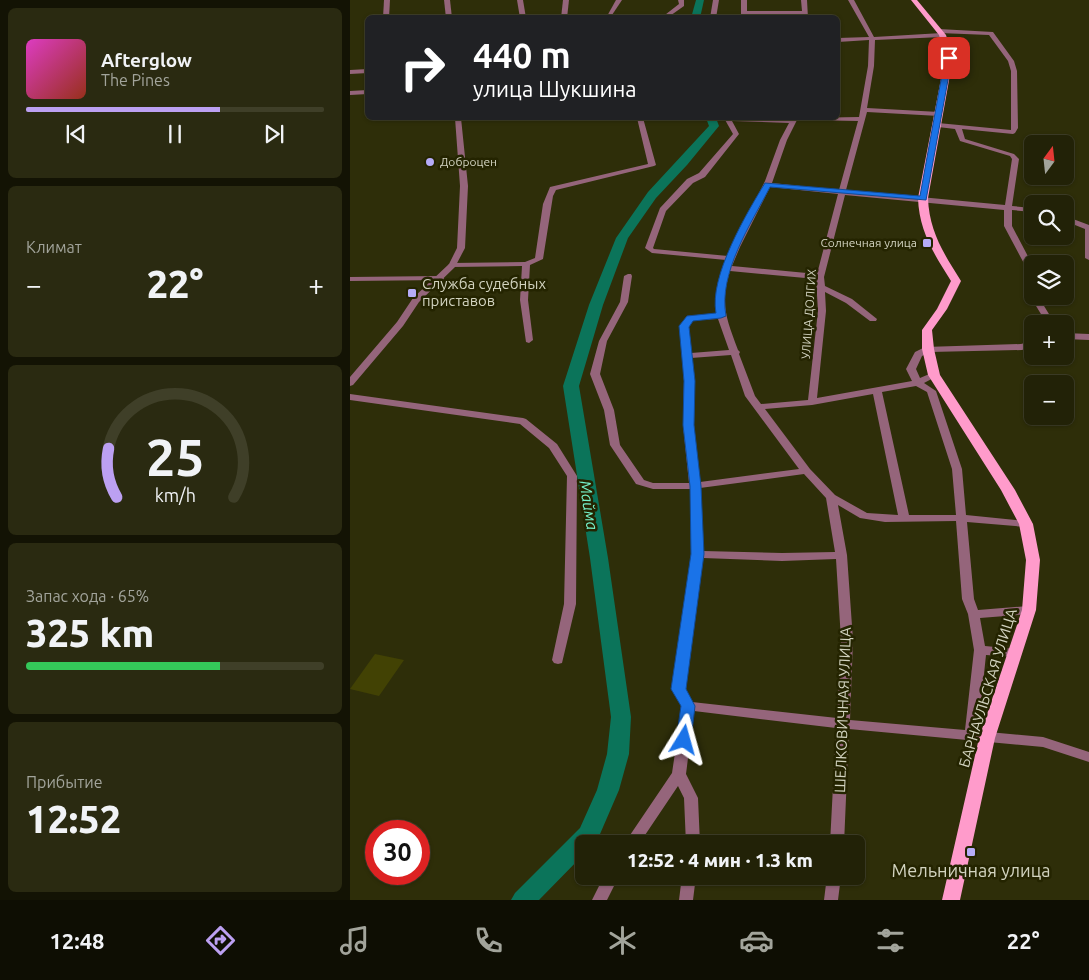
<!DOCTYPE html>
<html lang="ru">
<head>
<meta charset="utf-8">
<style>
	:root { --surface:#222207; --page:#2a2a11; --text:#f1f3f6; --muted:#a2a49b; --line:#3f3f28; --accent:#bca0f2 }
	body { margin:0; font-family:Ubuntu,sans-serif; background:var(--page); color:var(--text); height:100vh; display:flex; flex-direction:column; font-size:19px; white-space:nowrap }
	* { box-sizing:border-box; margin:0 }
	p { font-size:16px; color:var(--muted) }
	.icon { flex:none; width:28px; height:28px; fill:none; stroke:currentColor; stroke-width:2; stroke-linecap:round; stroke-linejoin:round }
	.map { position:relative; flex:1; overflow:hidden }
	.side { display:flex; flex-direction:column; gap:8px; padding:8px; background:#131304; width:350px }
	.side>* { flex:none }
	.hud { position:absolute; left:15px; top:15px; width:475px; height:105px; border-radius:8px; box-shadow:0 1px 4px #0004,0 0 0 1px var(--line); background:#202124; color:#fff; overflow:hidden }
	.needle { width:32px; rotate:15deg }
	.controls { position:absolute; left:674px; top:135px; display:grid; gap:10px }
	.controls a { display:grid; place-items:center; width:50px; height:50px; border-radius:8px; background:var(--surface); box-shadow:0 1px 4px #0004,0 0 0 1px var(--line); font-size:25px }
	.speed { position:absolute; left:15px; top:820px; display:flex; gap:10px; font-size:25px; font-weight:700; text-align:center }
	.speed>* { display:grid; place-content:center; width:65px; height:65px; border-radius:50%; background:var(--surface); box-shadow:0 1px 4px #0004,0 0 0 1px var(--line); line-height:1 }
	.speed .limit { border:8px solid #d22; background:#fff; color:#111 }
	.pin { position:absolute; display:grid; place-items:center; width:42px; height:42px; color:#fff; margin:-21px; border-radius:10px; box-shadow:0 2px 8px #0006 }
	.me { position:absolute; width:55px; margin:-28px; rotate:8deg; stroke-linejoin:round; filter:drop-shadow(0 0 4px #0008) }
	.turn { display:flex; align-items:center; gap:18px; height:105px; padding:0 25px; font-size:22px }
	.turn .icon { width:65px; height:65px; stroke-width:2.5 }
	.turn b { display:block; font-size:35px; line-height:42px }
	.big { font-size:38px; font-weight:800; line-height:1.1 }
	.side .card { flex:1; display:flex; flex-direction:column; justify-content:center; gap:8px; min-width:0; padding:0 18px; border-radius:8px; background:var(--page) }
	.side .dial { align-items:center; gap:0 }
	.dial svg { height:130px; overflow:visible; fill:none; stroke:var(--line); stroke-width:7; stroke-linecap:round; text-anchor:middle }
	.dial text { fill:var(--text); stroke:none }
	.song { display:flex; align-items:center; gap:15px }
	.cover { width:60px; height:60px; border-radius:8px; background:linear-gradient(135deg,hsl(310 70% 55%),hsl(10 70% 35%)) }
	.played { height:5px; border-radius:2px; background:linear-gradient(90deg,var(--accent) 65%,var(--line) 65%) }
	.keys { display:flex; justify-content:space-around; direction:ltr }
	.heat { display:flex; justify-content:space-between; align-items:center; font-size:28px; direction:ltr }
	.charge { height:8px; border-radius:4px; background:linear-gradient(90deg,#34c759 65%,var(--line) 0) }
	.trip { position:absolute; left:225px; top:835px; width:290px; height:50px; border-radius:8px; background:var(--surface); box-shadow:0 1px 4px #0004,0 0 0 1px var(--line); font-weight:800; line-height:50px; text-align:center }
	.tab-bar { display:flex; height:80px; justify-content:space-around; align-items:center; background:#0e0e03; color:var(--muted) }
	.tab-bar .icon { width:35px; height:35px }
	.tab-bar .active { color:var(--accent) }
	.tab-bar b { font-size:22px; color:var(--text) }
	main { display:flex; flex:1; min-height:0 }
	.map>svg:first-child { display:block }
	.green { fill:#424204 }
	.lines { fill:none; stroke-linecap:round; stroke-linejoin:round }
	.river { fill:#0b745a; fill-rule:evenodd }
	.minor { fill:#95657b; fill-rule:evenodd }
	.tertiary { fill:#95657b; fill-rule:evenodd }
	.primary { fill:#ff9bcb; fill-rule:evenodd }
	.route { fill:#1a73e8; stroke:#114b97 }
	.poi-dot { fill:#b6acf8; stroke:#242400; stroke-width:2 }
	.labels { text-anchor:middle; stroke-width:5; stroke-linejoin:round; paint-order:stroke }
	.far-poi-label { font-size:12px; fill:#d2d3bf; stroke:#242400; text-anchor:start }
	.far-street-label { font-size:12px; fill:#d2d3bf; stroke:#242400 }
	.poi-label { font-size:15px; fill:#d2d3bf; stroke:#242400; text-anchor:start }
	.street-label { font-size:15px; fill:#d2d3bf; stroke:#242400 }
	.water-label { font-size:16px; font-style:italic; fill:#76f2ca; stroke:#242400 }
	.near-poi-label { font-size:18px; fill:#d2d3bf; stroke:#242400 }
</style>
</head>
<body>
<main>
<section class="side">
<div class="card">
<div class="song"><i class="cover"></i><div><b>Afterglow</b><p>The Pines</p></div></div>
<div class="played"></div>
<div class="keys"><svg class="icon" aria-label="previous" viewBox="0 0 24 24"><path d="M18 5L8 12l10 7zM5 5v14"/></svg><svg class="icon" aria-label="pause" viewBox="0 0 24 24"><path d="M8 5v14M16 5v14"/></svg><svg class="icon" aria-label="next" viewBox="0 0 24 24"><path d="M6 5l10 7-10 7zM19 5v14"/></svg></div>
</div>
<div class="card"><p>Климат</p>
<div class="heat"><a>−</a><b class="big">22°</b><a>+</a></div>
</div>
<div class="card dial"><svg viewBox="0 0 100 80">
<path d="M14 69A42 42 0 1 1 86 69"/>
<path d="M14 69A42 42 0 0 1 9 39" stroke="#bca0f2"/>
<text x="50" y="56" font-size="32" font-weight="700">25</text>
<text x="50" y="72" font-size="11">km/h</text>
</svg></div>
<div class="card"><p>Запас хода · 65%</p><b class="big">325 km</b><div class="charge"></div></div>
<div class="card"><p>Прибытие</p><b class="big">12:52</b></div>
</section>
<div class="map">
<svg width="739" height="900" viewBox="0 0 739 900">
	<rect width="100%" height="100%" fill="#2e2e09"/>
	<path class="green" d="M25,654l29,6 -25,36 -29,-7z"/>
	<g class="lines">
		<g class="river">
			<path d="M346,0h8l-4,18h-9z"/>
			<path d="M356,118h10l3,8 -32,39 -31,33 -28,40 -25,67 -24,81 29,172 23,159 -2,37 -10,36 -22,51 -3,3h-10v10l-45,46h-28l4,-7 65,-65 17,-38 10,-36 4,-37 -21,-159 -27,-172 26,-81 27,-67 32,-46 61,-66z"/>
		</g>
		<g class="minor">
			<path d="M34,0h6l-1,18h-6z"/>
			<path d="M167,0h6l3,18h-6z"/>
			<path d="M213,0h6l-2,18h-6z"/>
			<path d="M266,0h6l-12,18h-4z"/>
			<path d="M328,0h6v6l-17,12h-6l18,-14z"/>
			<path d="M363,0h6l-3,18h-6z"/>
			<path d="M391,0h6v11h55l-1,-11h6l1,18h-6v-3h-55v3h-6z"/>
			<path d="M498,0h6l20,37 68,-4 3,2 -3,2 -67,3 -1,26 -7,42 72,4 3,2 -3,2 -72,-4 -21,78 159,15 7,-46 -2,-3 -50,-15 -5,-12 -17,-2 -3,-2 3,-2 73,7v-59l-3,-10 -19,-26 -50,-2 -3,-2 3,-2 54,3 21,29 3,10 1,57 -3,5 -2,1 -51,-5 3,10 49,15 5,5 -7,47 20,2v4l-20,-2v16l20,38v9l-4,-2 -24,-45v-16l-159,-15 -21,82 1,9 27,13 25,20 -1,2h-6l-24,-18 -21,-11 1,19 -9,87 95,-17 -6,-12 9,-17 10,-5 96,-3 11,-3v6l-10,3 -92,2 -8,4 -6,13 4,9 14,-6 5,3 -15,8 12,8 26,78 4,46 60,6 5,3 -5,3 -59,-5 7,77 4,11 51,-4 4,1 2,3 -2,3 -4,1 -49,4 5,28 31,3 4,1 2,3 -2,3 -4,1 -30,-2 -8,76 65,6 46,15v10l-46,-15 -194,-18 -5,115h-14l6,-116 -142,-17 -8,63 12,24 2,46h-14l-2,-46 -6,-12 -39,58h-15l48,-71 10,-67 -10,-17 20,-135 -2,-65h-37l-17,-5 -26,-39 -6,-35 -14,-36 9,-33 21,-39 4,-26 4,-2h3l1,2 -4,26 -21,39 -7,33 14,36 6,35 24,35 9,3h36l-6,-58 1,-44 -4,-54 7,-11 30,-2c-1,-19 1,-37 9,-54l-74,-7 -7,-5 15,-40 27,-29 12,-6 34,-39 -9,-16 67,1 7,-1 -11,22 -15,43 67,7 19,-69 -53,-1 -3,-2 57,-1 9,-51 1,-26 -31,2v-4l31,-1zM382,121l57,2 -9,17 -15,41 -37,75 -74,-7 -1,-1 13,-37 27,-28 12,-6 34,-43zM420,187l68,7 -21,80 -85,-8 8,-19zM380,271l86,8 2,32 -10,89 -47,4 -6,-8 -16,-42 1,-2 -2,-2c-12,-32 -18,-46 -8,-79zM368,319l11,31 -38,3 -3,-26 5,-7zM381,355l14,41 54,73 -99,13 -7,-57 1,-44 -3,-23zM566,386l11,6 25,77 4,46h-47l-27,-123zM523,394l25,121 -31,-2 -32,-18 -25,-26 -45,-60 47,-4zM454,474l22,24 9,54 -53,1 -79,-2 -3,-63zM488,505l22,13 25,4 71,-1 6,78 6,15 6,36 -9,80 -115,-10 3,-80 -6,-85zM353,558l79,3 54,-2 5,81 -4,78 -145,-16 -8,-13z"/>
			<path d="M18,69v4l-18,1v-4z"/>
			<path d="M18,90v4l-18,1v-4z"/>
			<path d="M287,118h6l13,47 -2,1 -98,24 -3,6 -10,63 -13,6 -2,35 5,40 -4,3 -3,-1 -6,-42 2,-34 -70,1 -4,-2 4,-2 73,-1 10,-4 8,-54 7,-17 98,-23z"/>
			<path d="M715,216l24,9v35l-4,-2v-29l-20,-8z"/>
			<path d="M90,276l4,2 -1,2 -93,1v-4z"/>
			<path d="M681,294h1v2h6l17,28h-8l-17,-28z"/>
			<path d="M715,333l24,1v6l-24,-1z"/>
			<path d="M0,394l173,24 3,1 31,25 20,32 -1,128 -14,59 -4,1 -4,-1 -2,-3 12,-56 3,-128 -18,-28 -29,-24 -170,-24z"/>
			<path d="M254,876h15l-12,24h-15z"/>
			<path d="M332,876h14l-3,24h-14z"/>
			<path d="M477,876h14l-3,24h-14z"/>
		</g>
		<g class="tertiary">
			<path d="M94,0h6l2,18h-6z"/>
			<path d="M105,118h6l7,68 -3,62 -10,19 -36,35 -16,24 -50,59 -3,1v-9l47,-55 16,-24 36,-34 8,-16 3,-62z"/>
		</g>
		<path class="primary" d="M561,0h6l29,35 7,23 -25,140c1,33 16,56 33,83l-14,28 -15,21 2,19 6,26 75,115 18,34 7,36 -4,50 -41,128 -35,162h-18l37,-162 43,-128 4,-50 -7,-36 -18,-34 -73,-115 -6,-26v-19l15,-21 14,-28c-17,-27 -32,-50 -33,-83l27,-140 -6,-23z"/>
	</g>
	<path class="route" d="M599,56l3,2 -26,142 -156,-13c-19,37 -52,86 -44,129l-5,2 -28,3 -4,6 6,54 -1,44 7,61 3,68 -18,135 9,17 -4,34 -2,4h-11l-2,-4 5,-34 -10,-17 20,-135 -1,-68 -7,-61 1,-44 -5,-55 8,-10 29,-3c-7,-36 30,-99 49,-130l155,13 25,-138z"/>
	<g class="poi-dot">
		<circle cx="80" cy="162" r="5"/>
		<rect x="572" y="238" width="10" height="10" rx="2.5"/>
		<rect x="57" y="288" width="10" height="10" rx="2.5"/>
		<rect x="616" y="847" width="10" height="10" rx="2.5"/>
	</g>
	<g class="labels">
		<g class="far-poi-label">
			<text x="90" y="166">Доброцен</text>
			<text x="567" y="247" text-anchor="end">Солнечная улица</text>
		</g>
		<g class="far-street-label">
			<text transform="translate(459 314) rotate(-86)" y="4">УЛИЦА ДОЛГИХ</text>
		</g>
		<g class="poi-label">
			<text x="72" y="289">Служба судебных<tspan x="72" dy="17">приставов</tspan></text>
		</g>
		<g class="street-label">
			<text transform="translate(638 688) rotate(-73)" y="5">БАРНАУЛЬСКАЯ УЛИЦА</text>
			<text transform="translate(493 710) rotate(-88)" y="5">ШЕЛКОВИЧНАЯ УЛИЦА</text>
		</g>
		<g class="water-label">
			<text transform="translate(239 505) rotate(81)" y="6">Майма</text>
		</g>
		<g class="near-poi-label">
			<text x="621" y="877">Мельничная улица</text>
		</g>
	</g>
</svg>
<div class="controls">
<a><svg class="needle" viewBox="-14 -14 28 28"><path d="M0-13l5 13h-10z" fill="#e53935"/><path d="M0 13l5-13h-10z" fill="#a2a49b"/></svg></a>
<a><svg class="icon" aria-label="search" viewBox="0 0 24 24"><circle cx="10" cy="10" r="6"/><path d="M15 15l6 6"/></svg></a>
<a><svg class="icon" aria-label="layers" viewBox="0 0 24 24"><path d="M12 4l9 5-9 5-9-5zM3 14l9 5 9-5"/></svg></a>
<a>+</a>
<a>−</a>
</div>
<div class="speed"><div class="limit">30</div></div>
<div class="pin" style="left:599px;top:58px;background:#d93025"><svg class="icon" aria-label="arrive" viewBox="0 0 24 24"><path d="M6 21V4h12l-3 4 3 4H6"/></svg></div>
<svg class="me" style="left:334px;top:740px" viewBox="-20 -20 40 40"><path d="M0-17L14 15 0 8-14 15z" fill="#1a73e8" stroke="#fff" stroke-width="4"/></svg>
<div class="trip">12:52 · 4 мин · 1.3 km</div>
<div class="hud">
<div class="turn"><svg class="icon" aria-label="right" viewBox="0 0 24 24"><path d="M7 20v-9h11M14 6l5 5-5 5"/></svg><div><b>440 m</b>улица Шукшина</div></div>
</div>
</div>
</main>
<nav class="tab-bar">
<b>12:48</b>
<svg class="icon active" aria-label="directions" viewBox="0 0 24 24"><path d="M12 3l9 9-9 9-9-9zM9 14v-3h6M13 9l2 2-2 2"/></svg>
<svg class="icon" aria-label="music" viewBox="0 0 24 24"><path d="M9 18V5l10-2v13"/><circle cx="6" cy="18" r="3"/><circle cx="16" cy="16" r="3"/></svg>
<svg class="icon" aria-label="phone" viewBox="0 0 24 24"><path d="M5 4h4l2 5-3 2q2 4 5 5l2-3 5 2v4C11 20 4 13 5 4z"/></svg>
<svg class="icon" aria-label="climate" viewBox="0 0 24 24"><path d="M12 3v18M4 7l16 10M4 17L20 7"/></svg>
<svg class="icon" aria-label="car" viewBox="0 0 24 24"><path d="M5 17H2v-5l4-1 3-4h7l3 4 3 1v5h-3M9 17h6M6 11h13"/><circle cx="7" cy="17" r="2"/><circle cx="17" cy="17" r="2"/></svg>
<svg class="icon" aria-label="filters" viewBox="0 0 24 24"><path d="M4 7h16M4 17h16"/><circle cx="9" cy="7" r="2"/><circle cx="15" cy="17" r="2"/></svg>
<b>22°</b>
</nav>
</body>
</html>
